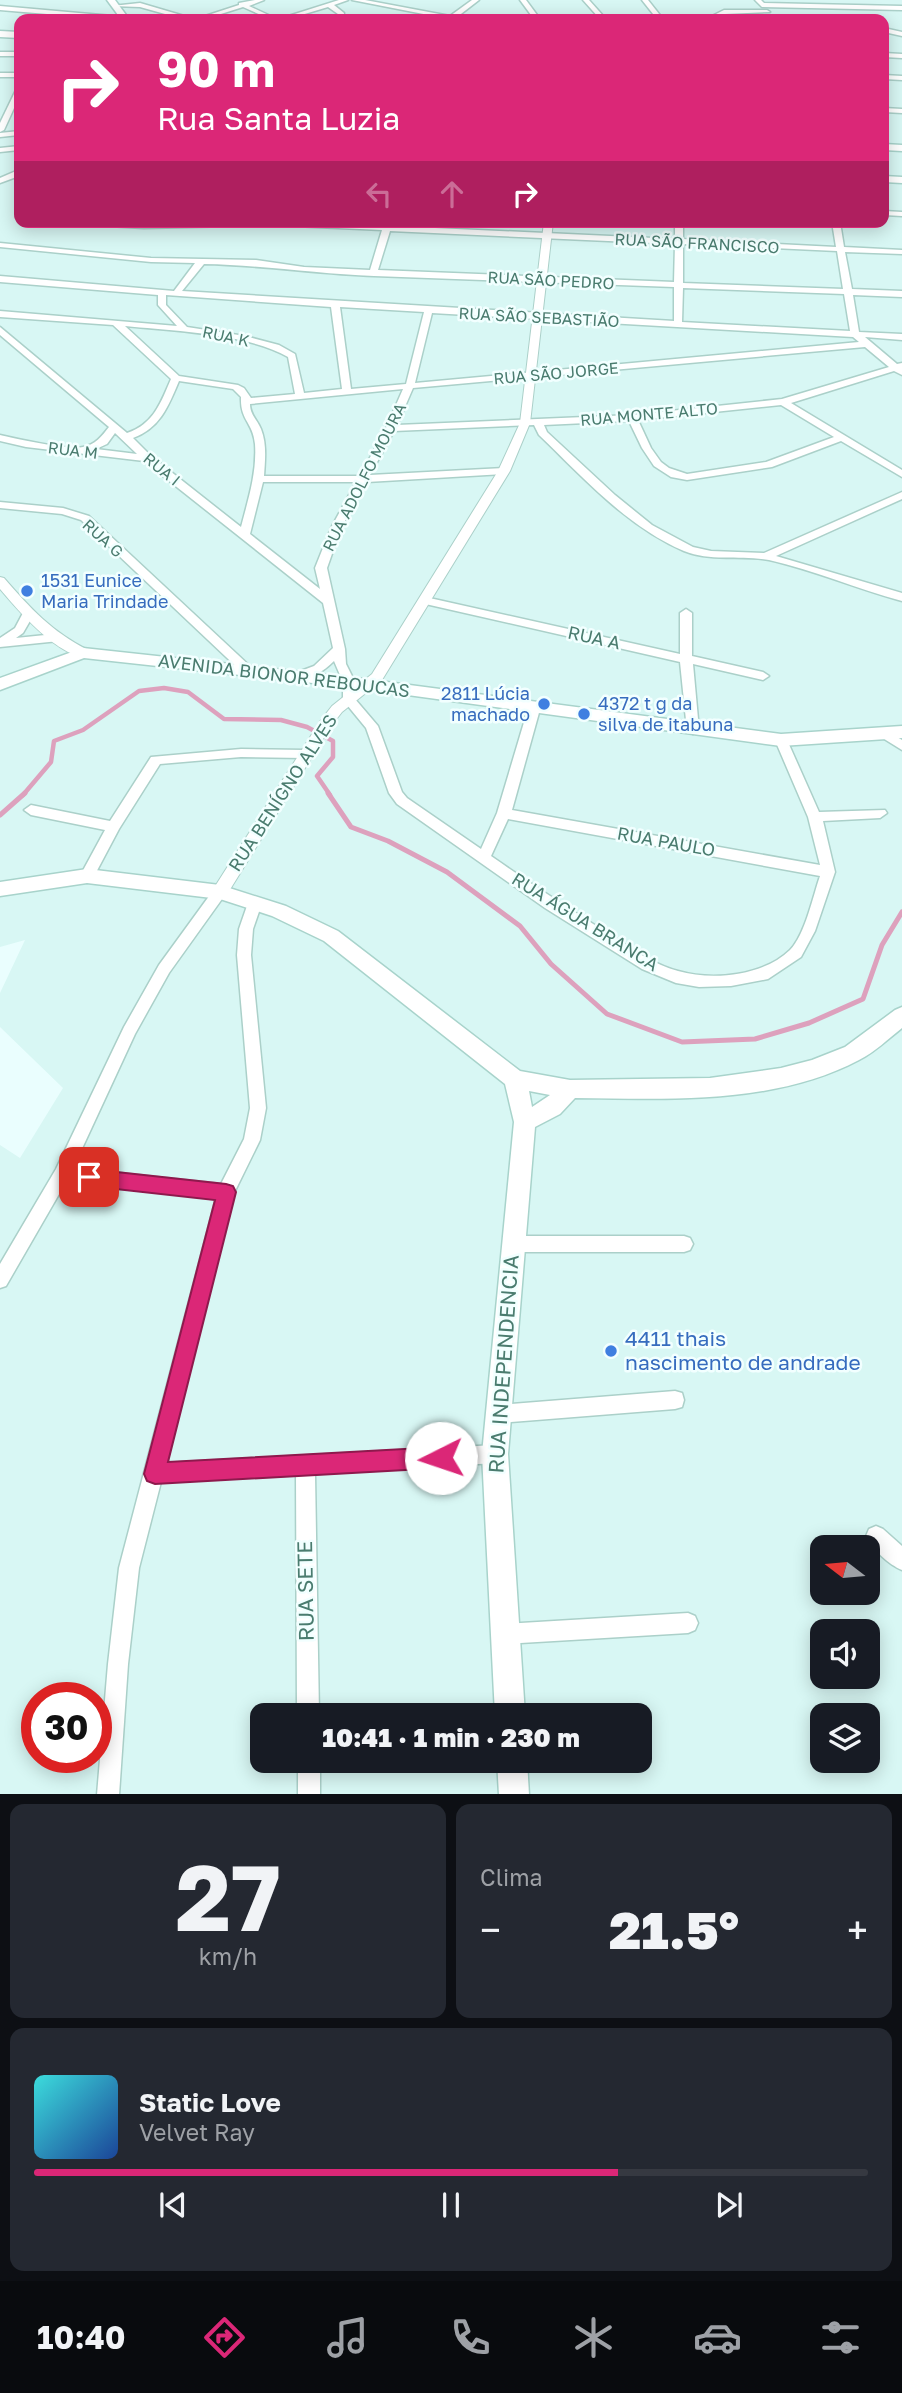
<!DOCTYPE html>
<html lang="pt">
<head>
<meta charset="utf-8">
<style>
	:root { --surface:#171b24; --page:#242831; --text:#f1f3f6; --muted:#9ea1a6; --line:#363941; --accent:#db2777 }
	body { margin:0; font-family:"Golos Text",sans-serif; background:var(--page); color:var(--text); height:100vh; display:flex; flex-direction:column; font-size:26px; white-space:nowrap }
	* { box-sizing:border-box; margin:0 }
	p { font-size:23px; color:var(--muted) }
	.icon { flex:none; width:38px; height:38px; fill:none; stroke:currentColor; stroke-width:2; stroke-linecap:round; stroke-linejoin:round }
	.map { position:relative; height:1794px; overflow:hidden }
	.side { display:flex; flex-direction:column; gap:10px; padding:10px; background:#0d0f14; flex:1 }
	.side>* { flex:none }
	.banner { position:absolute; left:14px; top:14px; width:875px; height:214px; border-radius:14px; box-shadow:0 4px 18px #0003; background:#db2777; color:#fff; overflow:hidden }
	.needle { width:46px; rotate:286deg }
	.tools { position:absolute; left:810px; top:1535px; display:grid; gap:14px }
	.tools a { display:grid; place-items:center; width:70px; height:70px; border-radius:14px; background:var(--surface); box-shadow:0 4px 18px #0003; font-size:35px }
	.speed { position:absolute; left:21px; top:1682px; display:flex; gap:14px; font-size:35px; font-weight:700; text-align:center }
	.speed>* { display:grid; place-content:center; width:91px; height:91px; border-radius:50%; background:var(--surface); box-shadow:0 4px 18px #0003; line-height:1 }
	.speed .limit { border:10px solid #d22; background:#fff; color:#111 }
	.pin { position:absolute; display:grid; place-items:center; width:60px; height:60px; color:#fff; margin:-30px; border-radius:14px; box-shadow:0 4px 10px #0006 }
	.me { position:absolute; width:77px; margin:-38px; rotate:266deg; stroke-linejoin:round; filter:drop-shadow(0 0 5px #0008) }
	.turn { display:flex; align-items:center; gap:24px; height:147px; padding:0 28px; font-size:32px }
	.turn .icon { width:91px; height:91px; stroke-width:2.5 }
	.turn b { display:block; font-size:49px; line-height:60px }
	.lanes { display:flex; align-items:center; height:66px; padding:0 28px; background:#0003; justify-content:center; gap:35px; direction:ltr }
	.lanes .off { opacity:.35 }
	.big { font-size:52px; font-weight:800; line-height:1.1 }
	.side .tile { flex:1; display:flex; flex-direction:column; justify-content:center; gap:10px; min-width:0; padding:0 24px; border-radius:14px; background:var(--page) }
	.side .dial { align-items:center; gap:0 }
	.dial b { font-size:91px; line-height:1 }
	.song { display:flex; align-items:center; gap:21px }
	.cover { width:84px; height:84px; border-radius:10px; background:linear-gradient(135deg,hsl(180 70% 55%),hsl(220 70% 35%)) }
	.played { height:7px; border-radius:4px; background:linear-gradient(90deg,var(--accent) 70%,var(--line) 70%) }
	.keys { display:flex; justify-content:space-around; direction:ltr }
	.heat { display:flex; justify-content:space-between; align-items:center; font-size:38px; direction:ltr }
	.side .tiles { flex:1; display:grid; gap:10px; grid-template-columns:1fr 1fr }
	.tile:last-child { grid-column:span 2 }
	.trip { position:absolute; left:250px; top:1703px; width:402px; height:70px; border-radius:14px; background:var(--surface); box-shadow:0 4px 18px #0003; font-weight:800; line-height:70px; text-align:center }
	.tabs { display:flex; height:112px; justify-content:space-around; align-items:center; background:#090b0e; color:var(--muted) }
	.tabs .icon { width:49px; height:49px }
	.tabs .on { color:var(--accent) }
	.tabs b { font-size:32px; color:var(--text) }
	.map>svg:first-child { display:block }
	.residential { fill:#d8f7f4; fill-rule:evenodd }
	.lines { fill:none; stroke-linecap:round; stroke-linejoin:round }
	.stream-far1 { stroke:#dda1bd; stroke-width:4.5 }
	.stream { stroke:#dda1bd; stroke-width:5 }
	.minor-casing { stroke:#abd0c9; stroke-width:3 }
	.tertiary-casing { stroke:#abd0c9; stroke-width:2 }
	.secondary-casing { stroke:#a8d3cb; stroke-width:3 }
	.minor { fill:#fff; fill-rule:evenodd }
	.tertiary { fill:#fff; fill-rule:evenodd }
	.secondary { fill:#fff; fill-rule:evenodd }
	.route { fill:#db2777; stroke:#8e194d; stroke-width:2 }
	.shop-dot { fill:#3f7fe0; stroke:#f2ffff; stroke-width:2.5 }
	.labels { text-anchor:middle; stroke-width:5; stroke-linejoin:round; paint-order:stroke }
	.far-street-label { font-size:16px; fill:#4a7c6f; stroke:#f2ffff }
	.shop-label { font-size:18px; fill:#366cbe; stroke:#f2ffff; text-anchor:start }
	.street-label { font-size:18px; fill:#4a7c6f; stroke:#f2ffff }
	.near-shop-label { font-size:21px; fill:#366cbe; stroke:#f2ffff; text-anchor:start }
	.near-street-label { font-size:21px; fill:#4a7c6f; stroke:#f2ffff }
</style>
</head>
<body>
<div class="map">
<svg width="902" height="1795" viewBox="0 0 902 1795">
	<rect width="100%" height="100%" fill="#eafefe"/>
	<path class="residential" d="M0,0h902v1794h-902v-649l20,13 43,-70 -63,-61v-34l25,-53 -25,7zM19,19h865v203h-865zM822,1547h46v45h-46zM822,1631h46v45h-46zM37,1698h59v59h-59zM262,1715h378v45h-378zM822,1715h46v45h-46z"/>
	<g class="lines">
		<path class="stream-far1" d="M23,795l28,-33 3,-21 29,-11 56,-39 25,-3 24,4 36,27 57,1 26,7 26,14v16l-16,19 13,19"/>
		<g class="stream">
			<path d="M328,793l23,34 37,14 59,31 73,54 31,38 56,50 75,28 73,-3 54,-16 54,-24 19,-54 20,-33"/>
			<path d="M0,815l25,-22"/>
		</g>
		<g class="minor-casing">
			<g id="minor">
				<path d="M255,0h9l-15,6 28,13h-7l-27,-12 -38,12h-9l43,-14v-2z"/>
				<path d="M339,0h9l-14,5 10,8 -1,6h-6l1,-5 -10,-7 -40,12h-9z"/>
				<path d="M352,0h13l85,16 22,-16h7l-22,17 4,2h-12z"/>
				<path d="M520,0h6l14,19h-6z"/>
				<path d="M583,0h6l17,19h-6z"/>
				<path d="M642,0h6l15,19h-6z"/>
				<path d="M755,0h6l3,3 138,3v4l-140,-3z"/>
				<path d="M140,3l51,15 1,1h-9l-43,-12 -28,-1z"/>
				<path d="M0,6l124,11 3,2h-21l-106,-9z"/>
				<path d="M724,10h43l3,2 -45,2 -12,5h-7z"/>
				<path d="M884,28l18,4v4l-18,-4z"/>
				<rect x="0" y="52" width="19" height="4"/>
				<path d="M884,53l18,1v4l-18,-1z"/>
				<rect x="0" y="73" width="19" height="4"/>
				<path d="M884,75l18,1v4l-18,-1z"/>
				<path d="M19,88v9l-15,33 -4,2v-9l16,-33z"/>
				<path d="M884,108l18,1v4l-18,-1z"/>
				<path d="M19,131v4l-19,2v-4z"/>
				<path d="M19,146v4l-19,2v-4z"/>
				<path d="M16,171h3v5l-19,7v-5z"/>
				<path d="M884,211l18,1v4l-18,-1z"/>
				<path d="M68,222h240l76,4 1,-4h8l-1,4 283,13v-17h8v17l153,8 -4,-25h8l4,25 58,3v4l-57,-2 7,37 50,2v6l-49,-2 6,37 43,2v6l-37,-3 32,27 5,-1v12l-8,-4 -103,32 111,67v7l-61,-36 -69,26 -85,13 -16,-3 -17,-11 -12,-18 -13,-27 -85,4 3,7 68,63 37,30 41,22 18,4 53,2 138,-61v7l-126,57 126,37v8c-45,-12 -88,-31 -133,-41 -29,-5 -57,2 -85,-9 -57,-24 -101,-74 -145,-116l-5,-10 -140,6 -24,44 134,-7 5,3 -5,3 -137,8 -26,46 -14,40 18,81 1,15 9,18v17l23,27 24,66 5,6 74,51 16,-36 31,-104 6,-4 6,4 -28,101 308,55 -12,-48 -33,-77 6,-4 6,4 32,72 66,-2 2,3 -7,5 -57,3 12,51 -20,59 -14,26 -33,22 -37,7 -32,1 -23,-4 -34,-14 -97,-61 -148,-104 -8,-11 -23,-65 -23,-28v-18l-9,-21c-11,11 -28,22 -44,20l-2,-3 2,-3 24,-9 19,-18 -10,-45 -179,-142 -118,-14 -26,-6v-6c17,4 67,15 83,12 12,-2 19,-11 26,-20l-109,-92v-8l127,106c27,-9 34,-31 44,-54l-58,-54 -113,-8v-6l177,15 -19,-21v-10l-158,-13v-6l174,15 21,-28 -44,-1 -151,-15v-4l151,15 105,2 48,7 66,3 12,-40 -110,-5 -128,3 -72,-4zM390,231l285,13 -1,38 -296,-12zM683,244l154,7 6,38 -160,-6zM204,264c57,1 114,10 170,12 100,4 200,7 300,11v34l-492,-30zM683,288l161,6 6,37 -168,-9zM166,295l165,12 11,82 -38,4 -9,-39 -16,-9 -34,-9 -58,-9 -21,-22zM340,307l84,5 -18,72 -55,5zM432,313l421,24 6,5 -444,41zM125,326c48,5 121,7 163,31l7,37 -44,4 -7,-10 -6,-3 -59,-9zM865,347l24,20 -107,32 -150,16 -235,10 16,-37zM179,381l54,8 8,8c-1,24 12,25 14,47 2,29 -7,56 -14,83l-90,-71 -18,-18c27,-10 35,-31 46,-57zM403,389l-17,39 -26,48h-96c1,-15 3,-32 -3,-47 -4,-10 -11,-14 -11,-25zM781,405l53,32 -68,25 -79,12 -18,-6 -8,-6 -10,-14 -13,-28zM115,433l22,21 -41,-5 11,-5zM263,482h93l-25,46 -16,40 5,21 -70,-55zM508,819l312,57c-7,20 -15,59 -30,74 -27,26 -77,31 -112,21 -24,-6 -45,-22 -66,-35 -41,-26 -81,-52 -121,-80z"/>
				<path d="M0,502l63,6 26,8 163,152 2,3 -2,3h-8l-163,-154 -19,-6 -62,-6z"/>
				<path d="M425,597l255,57v-41l6,-4 6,4v43l71,16 6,4 -6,4 -70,-16 6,66 -6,4 -6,-4 -7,-68 -259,-59 -2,-2z"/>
				<path d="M28,610l6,4 -11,19 -7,5 39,-4 6,4 -2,3 -59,6v-9l15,-10 9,-17z"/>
				<path d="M885,730l17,10v10l-21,-13 -2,-3z"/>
				<path d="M241,749l64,1 6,4 -6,4 -64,-1 -81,7 -41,65 -27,51 -5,1 -7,-5 25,-46 -74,-15 -7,-5 7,-5 79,16 41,-64z"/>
				<path d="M220,887l5,1 2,4 -58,81 -34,61 -62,134 148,16 23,-45 6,-31 -13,-153 2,-26 9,-26 2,-4h10l2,4 -9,26 -2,26 15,153 -6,32 -26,53 -68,270 329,-18 7,2 2,7 -2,7 -7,2 -180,11 4,241h-22l-1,-240 -135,7 -22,86 -11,96 -9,131h-22l11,-131 11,-96 97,-370 -150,-16 -60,104 -6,2v-24l56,-95 68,-142 35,-62 56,-77z"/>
				<path d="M512,1236h172l6,2 3,6 -3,6 -6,2h-172l-6,-2 -3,-6 3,-6z"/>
				<path d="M675,1391l7,2 2,7 -2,7 -7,2 -178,14 -7,-2 -2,-7 2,-7 7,-2z"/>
				<path d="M876,1526l7,3 19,17v24c-13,-5 -30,-21 -36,-34l3,-7z"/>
				<path d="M688,1613l7,3 3,7 -3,7 -7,3 -183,11 -7,-3 -3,-7 3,-7 7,-3z"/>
				<rect x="298" y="1760" width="22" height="35"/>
			</g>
		</g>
		<g class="tertiary-casing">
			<g id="tertiary">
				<path d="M544,222h9l-23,201 -20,48 -128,209 -40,32 -11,14 -105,170h-12l-2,-4 2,-4 107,-168 11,-14 40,-32 126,-203 22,-48z"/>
				<path d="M0,577l4,1c27,31 47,53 84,72v6c-27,5 -72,-48 -88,-67z"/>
			</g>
		</g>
		<g class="secondary-casing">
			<g id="secondary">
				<path d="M107,0h8l14,19h-8z"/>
				<path d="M0,31l19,1v6l-19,-1z"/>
				<path d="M884,144l18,1v6l-18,-1z"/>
				<path d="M884,176l18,1v6l-18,-1z"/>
				<path d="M83,648l266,29 432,57 121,-8v12l-121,8 -432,-59 -265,-29 -84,32v-12z"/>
				<path d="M87,869l133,16 66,21 52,25 182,140 50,9 140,-2 71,-10 31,-8 33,-13 50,-37 7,-3v21c-14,11 -27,24 -43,32 -85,45 -191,39 -284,38l-15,16 -25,13 -27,327 17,261h-30l-13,-261 32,-332 -9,-38 -181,-143 -52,-25 -52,-17 -133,-16 -87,13v-14zM529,1091l21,4 -18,12z"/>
				<path d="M497,1760h30l2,35h-30z"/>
			</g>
		</g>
		<use href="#minor" class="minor"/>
		<use href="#tertiary" class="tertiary"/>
		<use href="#secondary" class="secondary"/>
	</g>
	<path class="route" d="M89,1169l137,15 7,2 3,6 -68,270 273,-15 7,3 3,8 -3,7 -7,3 -286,16 -8,-3 -3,-7 71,-274 -126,-14 -6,-3 -3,-6 3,-6z"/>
	<g class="shop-dot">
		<circle cx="27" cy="591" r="7"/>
		<circle cx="544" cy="704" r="7"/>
		<circle cx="584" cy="714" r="7"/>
		<circle cx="611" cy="1351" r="7"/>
	</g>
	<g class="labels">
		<g class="far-street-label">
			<text transform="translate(697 243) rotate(3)" y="6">RUA SÃO FRANCISCO</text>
			<text transform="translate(551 280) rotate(3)" y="6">RUA SÃO PEDRO</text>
			<text transform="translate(539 317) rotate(3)" y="6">RUA SÃO SEBASTIÃO</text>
			<text transform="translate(226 336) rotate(12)" y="6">RUA K</text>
			<text transform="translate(556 373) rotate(-5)" y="6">RUA SÃO JORGE</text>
			<text transform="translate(649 414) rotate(-5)" y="6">RUA MONTE ALTO</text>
			<text transform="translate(73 450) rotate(7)" y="6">RUA M</text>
			<text transform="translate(162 469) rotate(39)" y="6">RUA I</text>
			<text transform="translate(364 477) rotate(-63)" y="6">RUA ADOLFO MOURA</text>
			<text transform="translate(103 538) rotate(42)" y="6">RUA G</text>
		</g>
		<g class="shop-label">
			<text x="41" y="587">1531 Eunice<tspan x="41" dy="21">Maria Trindade</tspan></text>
			<text x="530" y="700" text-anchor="end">2811 Lúcia<tspan x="530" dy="21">machado</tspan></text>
			<text x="598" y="710">4372 t g da<tspan x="598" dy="21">silva de itabuna</tspan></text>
		</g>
		<g class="street-label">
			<text transform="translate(594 638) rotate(12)" y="6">RUA A</text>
			<text transform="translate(284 676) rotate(7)" y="6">AVENIDA BIONOR REBOUCAS</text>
			<text transform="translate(283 793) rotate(-57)" y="6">RUA BENÍGNO ALVES</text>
			<text transform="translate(666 842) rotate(10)" y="6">RUA PAULO</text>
			<text transform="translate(585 922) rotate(32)" y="6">RUA ÁGUA BRANCA</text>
		</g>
		<g class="near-shop-label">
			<text x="625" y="1346">4411 thais<tspan x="625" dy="24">nascimento de andrade</tspan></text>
		</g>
		<g class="near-street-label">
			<text transform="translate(504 1364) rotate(-86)" y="7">RUA INDEPENDENCIA</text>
			<text transform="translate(306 1591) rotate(-91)" y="7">RUA SETE</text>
		</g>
	</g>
</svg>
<div class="tools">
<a><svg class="needle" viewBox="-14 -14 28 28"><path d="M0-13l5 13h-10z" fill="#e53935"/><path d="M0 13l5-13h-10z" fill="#9ea1a6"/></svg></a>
<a><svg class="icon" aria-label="sound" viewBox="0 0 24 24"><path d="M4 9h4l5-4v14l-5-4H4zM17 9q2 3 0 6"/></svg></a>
<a><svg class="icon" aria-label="layers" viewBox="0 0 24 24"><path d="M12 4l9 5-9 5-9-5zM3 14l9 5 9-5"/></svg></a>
</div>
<div class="speed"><div class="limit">30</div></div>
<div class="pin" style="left:89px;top:1177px;background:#d93025"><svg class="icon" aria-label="arrive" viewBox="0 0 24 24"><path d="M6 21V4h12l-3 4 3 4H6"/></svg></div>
<svg class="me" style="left:441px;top:1458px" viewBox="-20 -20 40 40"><circle r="19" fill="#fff"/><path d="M0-13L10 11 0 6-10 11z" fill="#db2777"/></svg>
<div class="trip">10:41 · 1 min · 230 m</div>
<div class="banner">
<div class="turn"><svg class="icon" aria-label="right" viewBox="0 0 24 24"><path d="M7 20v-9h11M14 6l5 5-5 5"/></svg><div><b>90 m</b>Rua Santa Luzia</div></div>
<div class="lanes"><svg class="icon off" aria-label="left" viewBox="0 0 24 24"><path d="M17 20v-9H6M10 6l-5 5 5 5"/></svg><svg class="icon off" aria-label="ahead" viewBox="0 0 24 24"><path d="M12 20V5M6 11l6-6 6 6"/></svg><svg class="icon" aria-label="right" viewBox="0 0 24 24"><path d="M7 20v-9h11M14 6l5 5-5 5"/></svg></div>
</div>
</div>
<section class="side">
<div class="tiles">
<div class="tile dial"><b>27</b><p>km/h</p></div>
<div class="tile"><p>Clima</p>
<div class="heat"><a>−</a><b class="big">21.5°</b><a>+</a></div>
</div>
<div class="tile">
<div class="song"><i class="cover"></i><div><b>Static Love</b><p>Velvet Ray</p></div></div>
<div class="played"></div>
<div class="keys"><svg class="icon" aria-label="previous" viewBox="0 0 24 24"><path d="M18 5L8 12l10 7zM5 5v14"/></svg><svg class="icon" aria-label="pause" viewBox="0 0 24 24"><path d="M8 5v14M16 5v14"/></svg><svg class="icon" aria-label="next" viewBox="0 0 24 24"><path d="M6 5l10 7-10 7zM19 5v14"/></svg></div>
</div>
</div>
</section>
<nav class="tabs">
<b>10:40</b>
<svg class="icon on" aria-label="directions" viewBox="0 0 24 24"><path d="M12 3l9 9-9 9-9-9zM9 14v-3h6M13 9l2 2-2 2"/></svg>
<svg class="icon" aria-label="music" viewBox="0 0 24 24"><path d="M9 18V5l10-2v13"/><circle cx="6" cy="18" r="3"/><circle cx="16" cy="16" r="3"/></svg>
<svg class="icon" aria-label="phone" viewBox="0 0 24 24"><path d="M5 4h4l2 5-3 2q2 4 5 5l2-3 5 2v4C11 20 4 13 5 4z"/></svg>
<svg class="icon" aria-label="climate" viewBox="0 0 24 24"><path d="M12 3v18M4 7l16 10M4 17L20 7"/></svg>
<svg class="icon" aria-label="car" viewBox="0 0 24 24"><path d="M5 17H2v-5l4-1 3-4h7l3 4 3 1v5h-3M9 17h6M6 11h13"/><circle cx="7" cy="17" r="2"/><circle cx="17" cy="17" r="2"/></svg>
<svg class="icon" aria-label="filters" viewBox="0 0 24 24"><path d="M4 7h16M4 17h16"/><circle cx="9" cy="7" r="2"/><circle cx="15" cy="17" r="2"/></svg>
</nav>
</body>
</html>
